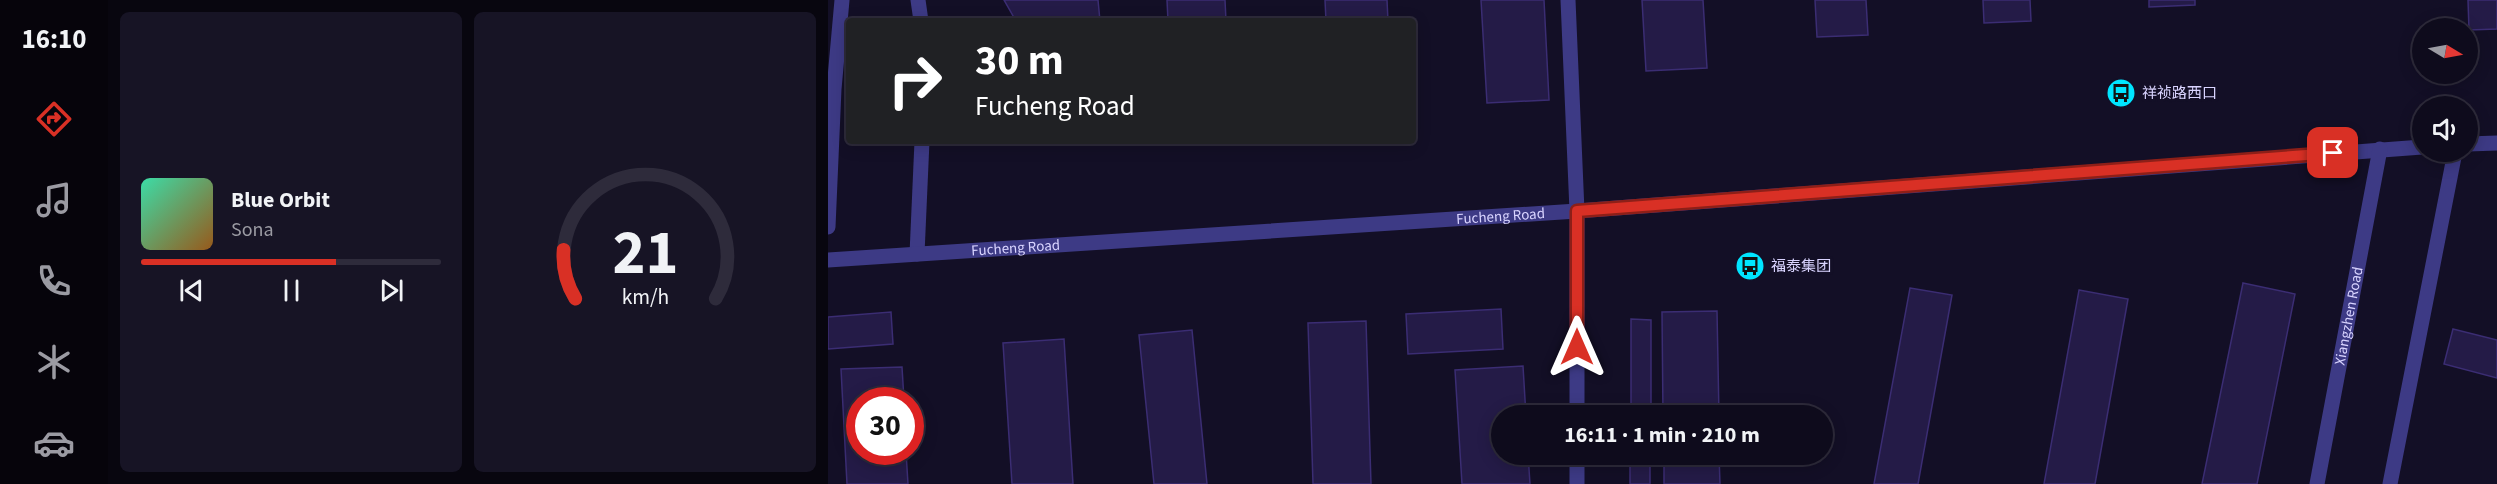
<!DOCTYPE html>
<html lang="en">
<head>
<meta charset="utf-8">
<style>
	:root { --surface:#0e0b1c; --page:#171425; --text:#f1f3f6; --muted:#9b9ba3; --line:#2e2b3b; --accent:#d93025 }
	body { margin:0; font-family:"Source Sans 3","Noto Sans SC",sans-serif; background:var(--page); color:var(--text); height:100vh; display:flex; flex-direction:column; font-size:22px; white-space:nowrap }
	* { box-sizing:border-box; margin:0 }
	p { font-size:20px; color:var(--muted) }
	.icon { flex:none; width:33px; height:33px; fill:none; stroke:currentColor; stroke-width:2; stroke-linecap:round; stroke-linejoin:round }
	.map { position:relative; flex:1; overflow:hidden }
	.details { display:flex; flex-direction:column; gap:12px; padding:12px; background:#08060f; width:720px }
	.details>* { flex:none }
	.guide { position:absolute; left:18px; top:18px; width:570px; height:126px; border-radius:6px; box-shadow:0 3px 15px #0003,0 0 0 2px var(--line); background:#202124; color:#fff; overflow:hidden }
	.needle { width:39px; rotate:100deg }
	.controls { position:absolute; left:1584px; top:18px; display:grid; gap:12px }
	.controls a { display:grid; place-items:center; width:66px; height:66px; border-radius:50%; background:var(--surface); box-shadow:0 3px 15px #0003,0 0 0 2px var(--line); font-size:30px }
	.speed { position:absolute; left:18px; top:387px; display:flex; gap:12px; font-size:30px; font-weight:700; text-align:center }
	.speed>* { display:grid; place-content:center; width:78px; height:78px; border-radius:50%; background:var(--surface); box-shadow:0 3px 15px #0003,0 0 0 2px var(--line); line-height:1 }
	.speed .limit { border:9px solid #d22; background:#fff; color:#111 }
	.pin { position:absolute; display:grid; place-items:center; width:51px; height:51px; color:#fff; margin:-26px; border-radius:12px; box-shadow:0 3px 9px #0006 }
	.me { position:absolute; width:66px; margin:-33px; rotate:0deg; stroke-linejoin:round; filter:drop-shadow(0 0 4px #0008) }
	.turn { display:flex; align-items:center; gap:21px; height:126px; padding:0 30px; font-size:27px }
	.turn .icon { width:78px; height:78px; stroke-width:2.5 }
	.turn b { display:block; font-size:42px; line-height:51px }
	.details .card { flex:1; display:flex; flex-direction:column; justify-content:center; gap:9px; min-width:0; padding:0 21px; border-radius:9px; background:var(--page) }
	.details .dial { align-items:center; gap:0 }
	.dial svg { height:156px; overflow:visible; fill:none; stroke:var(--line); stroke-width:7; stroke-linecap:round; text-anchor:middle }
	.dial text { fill:var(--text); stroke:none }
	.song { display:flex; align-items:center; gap:18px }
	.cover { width:72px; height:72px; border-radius:9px; background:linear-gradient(135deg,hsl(160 70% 55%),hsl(30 70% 35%)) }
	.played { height:6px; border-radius:3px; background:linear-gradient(90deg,var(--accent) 65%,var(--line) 65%) }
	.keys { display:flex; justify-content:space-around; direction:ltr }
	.details .tiles { flex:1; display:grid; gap:12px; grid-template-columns:repeat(2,1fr) }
	.trip { position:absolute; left:663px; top:405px; width:342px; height:60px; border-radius:30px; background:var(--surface); box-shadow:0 3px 15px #0003,0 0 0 2px var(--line); font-weight:700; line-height:60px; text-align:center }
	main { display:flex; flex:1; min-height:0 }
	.tab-bar { display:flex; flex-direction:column; width:108px; justify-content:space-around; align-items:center; background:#06040b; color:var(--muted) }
	.tab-bar .icon { width:42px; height:42px }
	.tab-bar .selected { color:var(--accent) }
	.tab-bar b { font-size:27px; color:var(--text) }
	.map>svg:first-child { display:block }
	.building { fill:#241b47; stroke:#3b2d73; stroke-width:1.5 }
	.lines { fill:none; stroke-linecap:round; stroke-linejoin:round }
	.minor { stroke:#3d3a85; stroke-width:15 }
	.tertiary { stroke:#3d3a85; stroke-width:15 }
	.route-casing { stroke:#8d1f18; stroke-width:15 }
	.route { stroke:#d93025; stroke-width:10 }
	.labels { text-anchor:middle; stroke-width:6; stroke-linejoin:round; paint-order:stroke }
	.poi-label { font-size:15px; fill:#d9d4ff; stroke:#130f26; text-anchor:start }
	.street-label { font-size:15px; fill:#d9d4ff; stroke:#130f26 }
</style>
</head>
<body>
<main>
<nav class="tab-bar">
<b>16:10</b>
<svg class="icon selected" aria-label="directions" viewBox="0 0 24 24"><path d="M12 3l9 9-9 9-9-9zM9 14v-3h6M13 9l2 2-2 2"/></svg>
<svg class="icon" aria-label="music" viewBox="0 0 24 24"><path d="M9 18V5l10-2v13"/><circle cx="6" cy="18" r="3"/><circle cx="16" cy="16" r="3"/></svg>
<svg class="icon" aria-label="phone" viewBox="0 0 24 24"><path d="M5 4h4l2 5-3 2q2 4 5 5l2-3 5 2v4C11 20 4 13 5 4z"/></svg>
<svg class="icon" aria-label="climate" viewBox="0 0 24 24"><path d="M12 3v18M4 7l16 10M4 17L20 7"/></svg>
<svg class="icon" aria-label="car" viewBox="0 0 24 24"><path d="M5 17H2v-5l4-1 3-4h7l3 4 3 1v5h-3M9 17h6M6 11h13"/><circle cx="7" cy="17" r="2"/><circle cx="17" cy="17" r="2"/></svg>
</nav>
<section class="details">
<div class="tiles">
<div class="card">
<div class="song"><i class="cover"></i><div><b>Blue Orbit</b><p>Sona</p></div></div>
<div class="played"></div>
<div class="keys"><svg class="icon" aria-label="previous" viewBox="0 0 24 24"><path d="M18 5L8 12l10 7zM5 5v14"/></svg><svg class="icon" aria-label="pause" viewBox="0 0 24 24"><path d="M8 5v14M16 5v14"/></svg><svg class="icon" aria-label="next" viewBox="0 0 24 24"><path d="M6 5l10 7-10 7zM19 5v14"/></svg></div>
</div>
<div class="card dial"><svg viewBox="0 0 100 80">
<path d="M14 69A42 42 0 1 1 86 69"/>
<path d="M14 69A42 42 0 0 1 8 44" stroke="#d93025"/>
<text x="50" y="56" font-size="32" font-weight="700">21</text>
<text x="50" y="72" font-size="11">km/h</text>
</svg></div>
</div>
</section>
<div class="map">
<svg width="1669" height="484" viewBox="0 0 1669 484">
	<rect width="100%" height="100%" fill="#130f26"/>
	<g class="building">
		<path d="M176,0h94l2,21h-84z"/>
		<path d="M339,0h58l1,21h-58z"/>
		<path d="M497,0h62l1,21h-62z"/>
		<path d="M653,0h63l5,100 -62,3z"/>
		<path d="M814,0h61l4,68 -61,3z"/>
		<path d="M987,0h51l2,35 -51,2z"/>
		<path d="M1155,0h47l1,21 -47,2z"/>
		<path d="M1321,0h46v5l-46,2z"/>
		<path d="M1640,0h29v29l-28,1z"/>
		<path d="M1415,283l52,11 -38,190h-55z"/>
		<path d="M1082,288l42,7 -34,189h-44z"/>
		<path d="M1251,290l49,9 -33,185h-51z"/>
		<path d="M673,309l2,40 -95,5 -2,-40z"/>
		<path d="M889,311l2,105h-56l-1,-104z"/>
		<path d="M63,312l2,32 -65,5v-32z"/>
		<path d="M803,319l20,1v96h-20z"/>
		<path d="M538,321l5,163h-58l-5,-161z"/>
		<path d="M1625,329l44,11v38l-53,-14z"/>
		<path d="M364,330l15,154h-53l-15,-149z"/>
		<path d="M236,339l9,145h-61l-9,-141z"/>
		<path d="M695,366l3,50h-24v38h26l2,30h-68l-7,-114z"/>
		<path d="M74,367l2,33h-44v52h46l2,32h-61l-6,-115z"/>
		<rect x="802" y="454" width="20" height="30"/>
		<path d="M836,454h55l1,30h-56z"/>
	</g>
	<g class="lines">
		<g class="minor">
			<path d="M90,0l3,21"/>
			<path d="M740,0l9,211v205"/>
			<path d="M0,227l6,-138 8,-89"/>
			<path d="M89,254l5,-113"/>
			<path d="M749,454v30"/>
		</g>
		<g class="tertiary">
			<path d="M1640,144l29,-1"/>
			<path id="s1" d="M0,260l749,-49 845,-64"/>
			<path id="s2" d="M1489,484l63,-335"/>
			<path d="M1562,484l65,-332"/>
		</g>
	</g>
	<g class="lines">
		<g class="route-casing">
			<path id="route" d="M749,347v-136l756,-58"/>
		</g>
		<use href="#route" class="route"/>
	</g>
	<defs>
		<g id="bus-disc" transform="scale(1.5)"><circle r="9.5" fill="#00e5ff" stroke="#130f26"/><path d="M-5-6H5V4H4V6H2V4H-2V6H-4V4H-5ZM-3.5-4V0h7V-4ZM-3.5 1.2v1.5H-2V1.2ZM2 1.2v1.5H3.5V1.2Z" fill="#111"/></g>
	</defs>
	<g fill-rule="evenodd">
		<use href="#bus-disc" x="1293" y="93"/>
		<use href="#bus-disc" x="922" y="266"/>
	</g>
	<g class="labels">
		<g class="poi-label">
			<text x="1314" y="98">祥祯路西口</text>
			<text x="943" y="271">福泰集团</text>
		</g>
		<g class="street-label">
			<text dy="5" stroke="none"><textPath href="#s1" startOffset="674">Fucheng Road</textPath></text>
			<text dy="5" stroke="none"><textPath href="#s1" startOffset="188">Fucheng Road</textPath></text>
			<text dy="5" stroke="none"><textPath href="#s2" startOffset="171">Xiangzhen Road</textPath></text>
		</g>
	</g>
</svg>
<div class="controls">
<a><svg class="needle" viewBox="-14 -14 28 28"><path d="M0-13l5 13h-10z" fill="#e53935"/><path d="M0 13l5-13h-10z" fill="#9b9ba3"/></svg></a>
<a><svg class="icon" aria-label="sound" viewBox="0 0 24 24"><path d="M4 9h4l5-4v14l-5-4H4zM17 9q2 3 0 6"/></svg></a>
</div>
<div class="speed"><div class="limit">30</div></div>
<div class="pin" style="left:1505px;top:153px;background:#d93025"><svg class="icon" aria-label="arrive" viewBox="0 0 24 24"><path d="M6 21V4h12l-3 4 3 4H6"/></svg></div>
<svg class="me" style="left:749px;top:347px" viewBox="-20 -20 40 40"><path d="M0-17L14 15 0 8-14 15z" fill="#d93025" stroke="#fff" stroke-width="4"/></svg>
<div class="trip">16:11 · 1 min · 210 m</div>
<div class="guide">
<div class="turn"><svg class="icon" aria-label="right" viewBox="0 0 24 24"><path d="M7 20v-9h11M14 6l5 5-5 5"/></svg><div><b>30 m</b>Fucheng Road</div></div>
</div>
</div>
</main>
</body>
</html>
